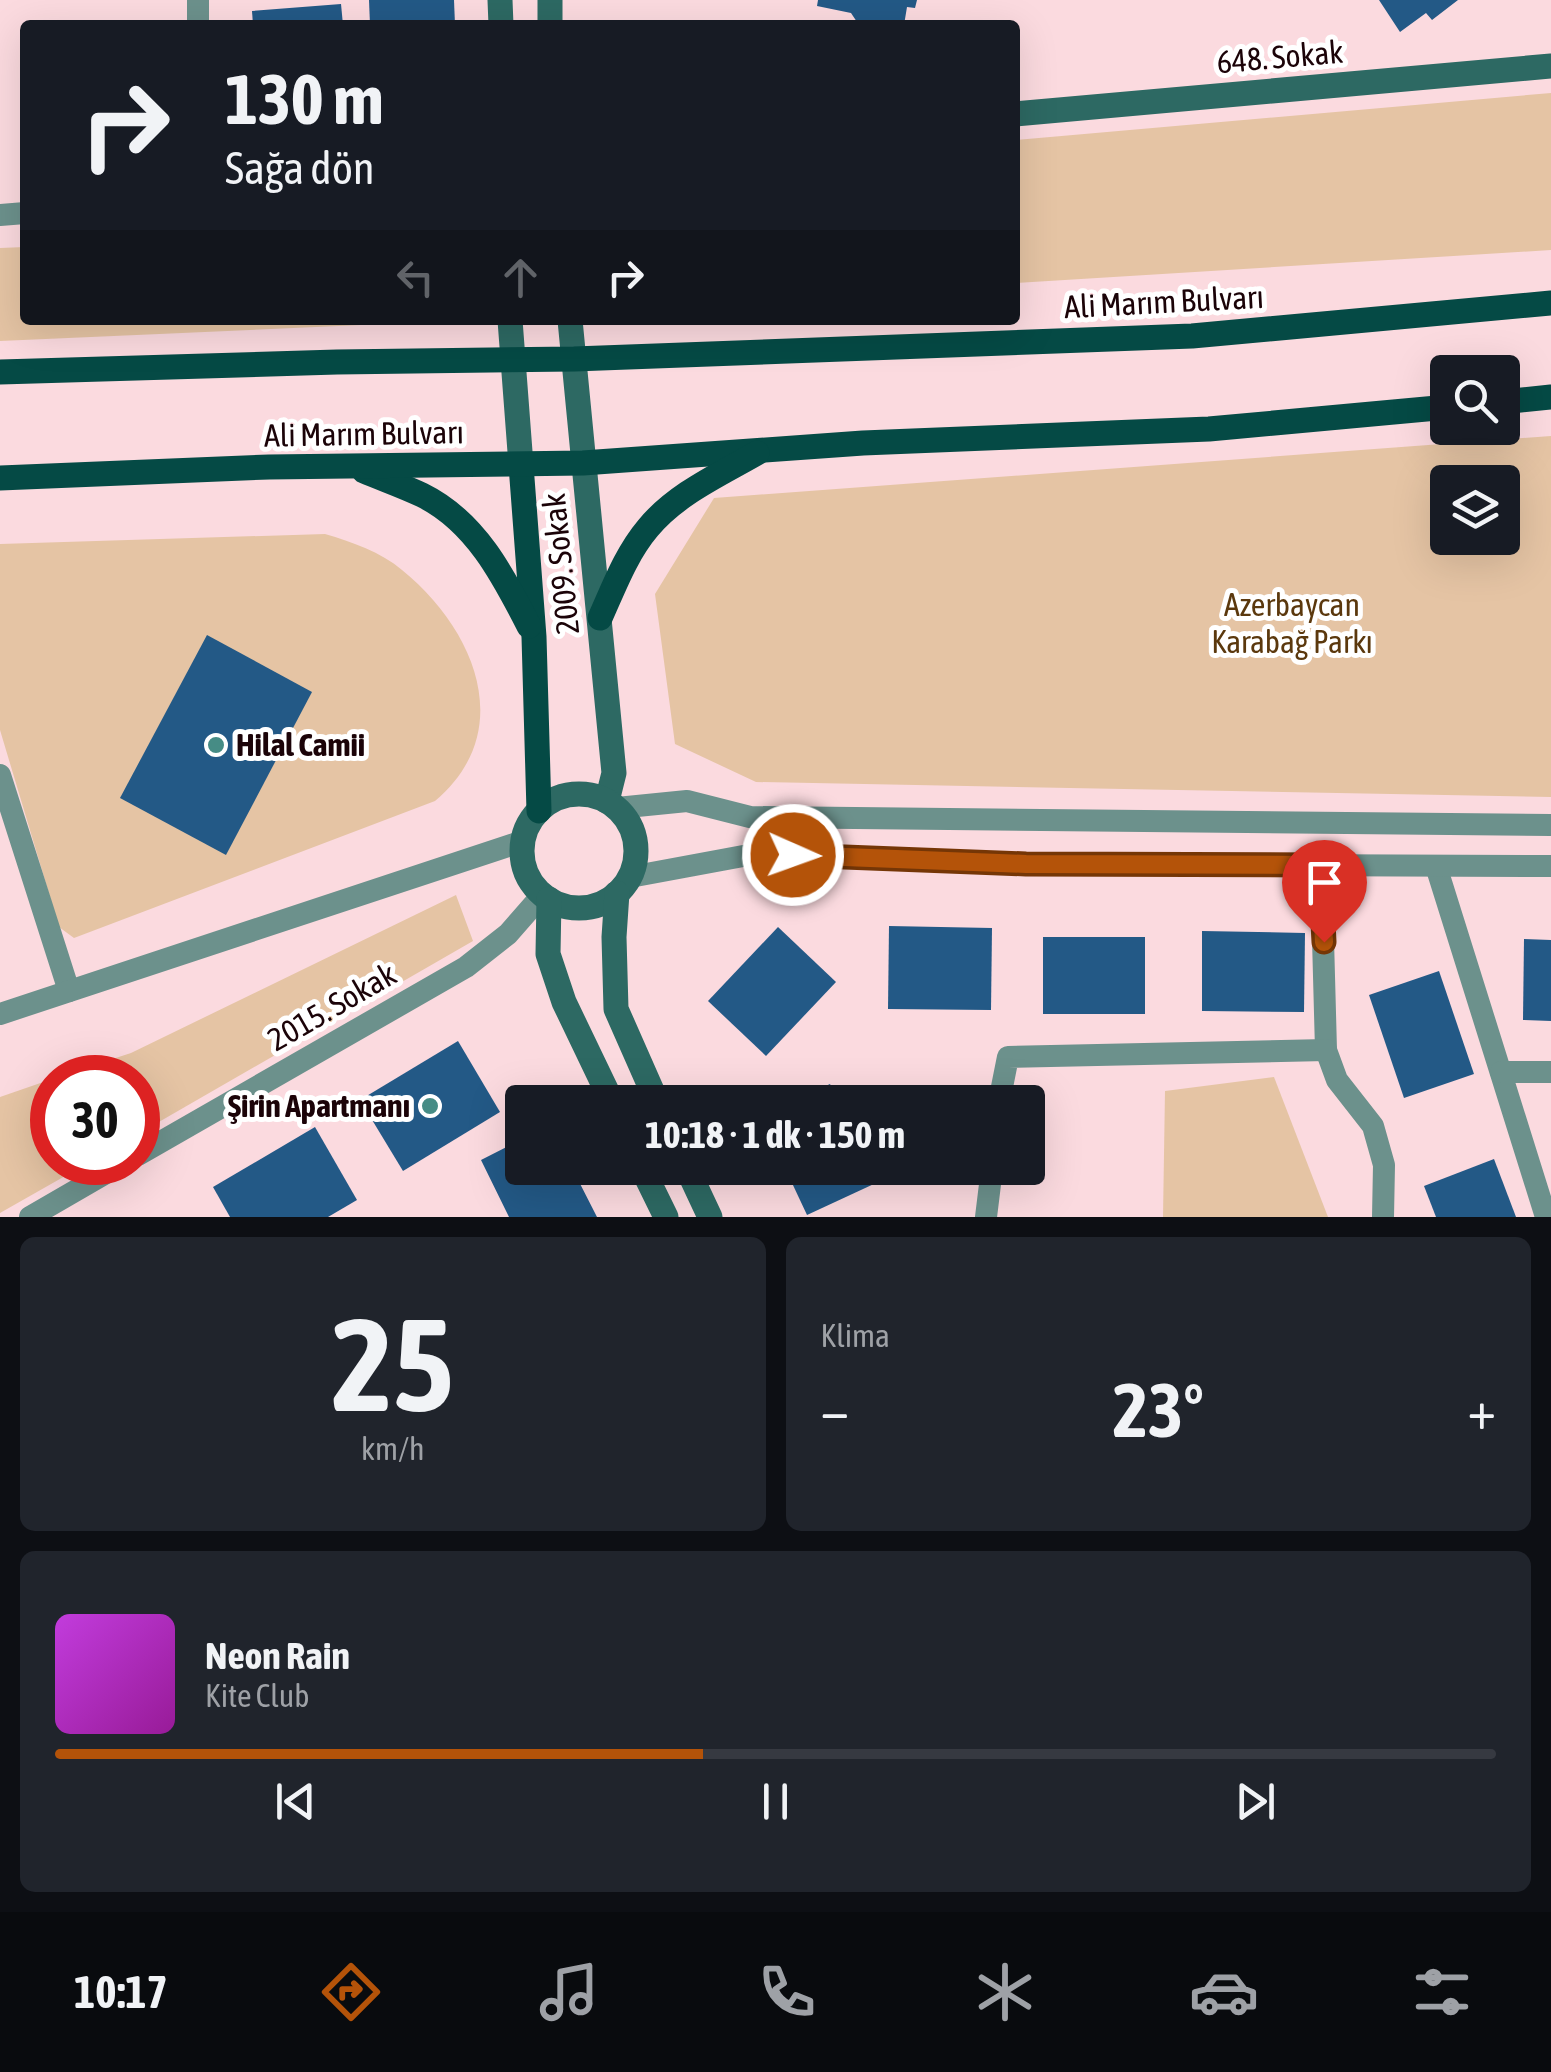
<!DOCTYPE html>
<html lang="tr">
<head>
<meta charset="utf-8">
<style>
	:root { --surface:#171b24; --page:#20242c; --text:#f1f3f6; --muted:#9ea1a6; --line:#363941; --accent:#b45309 }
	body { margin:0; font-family:"Asap Condensed",sans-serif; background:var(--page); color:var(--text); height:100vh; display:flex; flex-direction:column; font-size:38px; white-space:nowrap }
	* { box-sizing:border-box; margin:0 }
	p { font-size:32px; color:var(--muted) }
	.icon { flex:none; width:55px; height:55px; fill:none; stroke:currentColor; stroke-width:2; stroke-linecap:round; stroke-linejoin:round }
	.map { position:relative; height:1217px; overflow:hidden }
	.side { display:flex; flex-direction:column; gap:20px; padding:20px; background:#0d0f14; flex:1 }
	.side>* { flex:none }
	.top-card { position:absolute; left:20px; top:20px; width:1000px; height:305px; border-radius:10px; box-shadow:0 10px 40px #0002; background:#171b24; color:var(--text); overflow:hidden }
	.tools { position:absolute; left:1430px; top:355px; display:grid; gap:20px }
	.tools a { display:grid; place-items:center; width:90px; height:90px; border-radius:10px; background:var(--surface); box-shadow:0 10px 40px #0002; font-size:50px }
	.speed { position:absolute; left:30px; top:1055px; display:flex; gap:20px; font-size:50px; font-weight:700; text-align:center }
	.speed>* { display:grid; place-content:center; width:130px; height:130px; border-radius:50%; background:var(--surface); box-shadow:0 10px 40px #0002; line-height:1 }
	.speed .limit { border:15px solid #d22; background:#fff; color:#111 }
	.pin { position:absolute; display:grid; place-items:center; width:85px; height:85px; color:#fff; margin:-102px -42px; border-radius:50% 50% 50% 0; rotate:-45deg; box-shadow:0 0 10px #0007 }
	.pin .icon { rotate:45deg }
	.me { position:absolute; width:110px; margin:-55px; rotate:92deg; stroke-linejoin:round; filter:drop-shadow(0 0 8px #0008) }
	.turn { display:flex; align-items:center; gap:35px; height:210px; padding:0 40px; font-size:45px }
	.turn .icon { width:130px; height:130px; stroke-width:2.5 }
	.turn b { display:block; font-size:70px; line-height:85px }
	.lanes { display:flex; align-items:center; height:95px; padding:0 40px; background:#0003; justify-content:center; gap:50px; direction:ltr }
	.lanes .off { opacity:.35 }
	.big { font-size:75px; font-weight:700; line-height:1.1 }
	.side .tile { flex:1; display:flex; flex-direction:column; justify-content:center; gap:15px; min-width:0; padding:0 35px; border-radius:15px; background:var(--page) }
	.side .dial { align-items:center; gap:0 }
	.dial b { font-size:130px; line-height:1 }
	.song { display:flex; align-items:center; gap:30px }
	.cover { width:120px; height:120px; border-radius:15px; background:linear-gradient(135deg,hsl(290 70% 55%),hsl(300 70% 35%)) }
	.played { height:10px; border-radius:5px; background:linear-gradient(90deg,var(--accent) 45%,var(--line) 45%) }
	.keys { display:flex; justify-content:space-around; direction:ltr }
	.heat { display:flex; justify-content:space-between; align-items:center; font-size:55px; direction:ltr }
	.side .tiles { flex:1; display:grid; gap:20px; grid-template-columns:1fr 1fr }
	.tile:last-child { grid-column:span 2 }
	.trip { position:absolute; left:505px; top:1085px; width:540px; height:100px; border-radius:10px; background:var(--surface); box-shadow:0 10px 40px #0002; font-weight:700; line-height:100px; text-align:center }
	.menu { display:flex; height:160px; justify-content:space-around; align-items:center; background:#090b0e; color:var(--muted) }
	.menu .icon { width:70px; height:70px }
	.menu .current { color:var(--accent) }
	.menu b { font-size:45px; color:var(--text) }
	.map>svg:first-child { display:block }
	.green { fill:#e5c4a4; fill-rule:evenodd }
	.building { fill:#235986 }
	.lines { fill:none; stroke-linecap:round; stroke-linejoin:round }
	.street { stroke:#6c918c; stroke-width:22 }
	.secondary { stroke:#2d6963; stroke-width:25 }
	.primary { stroke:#054a45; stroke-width:25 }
	.route-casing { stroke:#753606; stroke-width:25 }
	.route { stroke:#b45309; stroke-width:18 }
	.poi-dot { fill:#468c85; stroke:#fff; stroke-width:4 }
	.labels { text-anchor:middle; stroke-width:10; stroke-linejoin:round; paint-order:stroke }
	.street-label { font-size:32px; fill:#1b0308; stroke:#fff }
	.park-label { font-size:32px; fill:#5b380d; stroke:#fff }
	.poi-label { font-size:32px; font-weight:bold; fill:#1b0308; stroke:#fff; text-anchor:start }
</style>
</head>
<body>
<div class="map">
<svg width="1551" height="1217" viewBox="0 0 1551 1217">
	<rect width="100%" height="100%" fill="#fbdadf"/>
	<g class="green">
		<path d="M1551,93v157l-536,33v-143z"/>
		<path d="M25,247v73h449l-474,21v-93z"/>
		<path d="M1551,436v361l-795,-15 -81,-38 -20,-150 59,-96zM1448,482h54v56h-54z"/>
		<path d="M325,534c27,8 56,18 77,36 73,59 116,161 33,231l-361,137 -15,-11 -59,-197v-186z"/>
		<path d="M456,895l17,46 -335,193v-56l-81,-1 74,-24z"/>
		<path d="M1274,1077l54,140h-165l2,-126z"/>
		<path d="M52,1079v83l36,1 -88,50v-116z"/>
	</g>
	<g class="building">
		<path d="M369,0h85l1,25h-85z"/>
		<path d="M818,0h99l-2,8 -8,-1 -3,18h-45l-8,-12 -34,-7z"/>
		<path d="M1379,0h79l-26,20 -6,-7 -26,19z"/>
		<path d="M341,4l2,21h-90l-1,-14z"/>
		<path d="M207,635l105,57 -86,163 -106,-57z"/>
		<path d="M889,926l103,2 -1,82 -103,-1z"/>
		<path d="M778,927l58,55 -70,74 -58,-55z"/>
		<path d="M1202,931l103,2 -1,79 -102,-1z"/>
		<rect x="1043" y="937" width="102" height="77"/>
		<path d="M1524,939l27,1v81l-28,-1z"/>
		<path d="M1439,971l35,103 -70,24 -35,-103z"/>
		<path d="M458,1041l42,71 -97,59 -43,-71z"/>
		<path d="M830,1084l9,18h-49z"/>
		<path d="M315,1127l42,73 -29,17h-98l-17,-30z"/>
		<path d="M522,1139v29h50l25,49h-88l-28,-57z"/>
		<path d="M1494,1159l22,58h-80l-12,-31z"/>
		<path d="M785,1168h84l7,15 -69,32z"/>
	</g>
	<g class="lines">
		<g class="street">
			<path d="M198,0v25"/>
			<path d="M0,215l25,-2"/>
			<path d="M0,775l69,216"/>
			<path d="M617,808l70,-7 63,16 801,8"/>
			<path d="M1321,865l5,185 11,30 36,46 11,39 -1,52"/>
			<path d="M1436,866l110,351"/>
			<path d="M630,877l124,-23 271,10 526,2"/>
			<path d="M0,1014l523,-173"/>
			<path d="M1501,1072h50"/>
			<path d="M999,1102l9,-45 318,-7"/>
			<path d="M138,1155l328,-188 42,-33 35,-40"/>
			<path d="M30,1217l95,-55"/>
			<path d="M986,1217l6,-49"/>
		</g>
		<g class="secondary">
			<path d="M500,0l1,25"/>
			<path d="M550,0v25"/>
			<path d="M1015,114l536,-48"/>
			<path d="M510,320l11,145"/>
			<path d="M570,320l44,453 -7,28"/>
			<circle cx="579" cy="851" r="57"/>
			<path d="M617,893l-3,44 2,72 41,93"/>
			<path d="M549,899l-1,55 16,48 48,100"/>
			<path d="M642,1168l24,49"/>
			<path d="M687,1168l23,49"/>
		</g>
		<g class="primary">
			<path d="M0,372l337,-10 237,-3 618,-23 359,-33"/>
			<path d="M1502,402l49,-5"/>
			<path d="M521,465l13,172 5,174"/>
			<path d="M364,471c19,8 39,15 58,24 53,26 81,80 107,131"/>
			<path d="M0,478l269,-11 314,-4 280,-20 346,-14 239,-22"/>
			<path d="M600,618c14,-31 26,-64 48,-90 28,-34 71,-53 109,-75"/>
		</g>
	</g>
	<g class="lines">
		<g class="route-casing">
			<path id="route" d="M793,855l233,9 294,1 4,77"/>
		</g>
		<use href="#route" class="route"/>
	</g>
	<g class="poi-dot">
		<circle cx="216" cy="745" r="10"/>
		<circle cx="430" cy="1106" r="10"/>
	</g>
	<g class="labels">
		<g class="street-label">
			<text transform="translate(1280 57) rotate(-5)" y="11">648. Sokak</text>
			<text transform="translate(1164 302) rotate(-3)" y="11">Ali Marım Bulvarı</text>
			<text transform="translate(364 434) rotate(-1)" y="11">Ali Marım Bulvarı</text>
			<text transform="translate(561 564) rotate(-96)" y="11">2009. Sokak</text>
			<text transform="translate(332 1007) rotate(-30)" y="11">2015. Sokak</text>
		</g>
		<g class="park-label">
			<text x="1292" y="616">Azerbaycan<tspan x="1292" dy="37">Karabağ Parkı</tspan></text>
		</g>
		<g class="poi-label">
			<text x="236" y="756">Hilal Camii</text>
			<text x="410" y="1117" text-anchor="end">Şirin Apartmanı</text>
		</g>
	</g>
</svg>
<div class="tools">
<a><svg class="icon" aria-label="search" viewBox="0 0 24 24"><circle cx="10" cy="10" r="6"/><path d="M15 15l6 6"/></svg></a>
<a><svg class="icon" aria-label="layers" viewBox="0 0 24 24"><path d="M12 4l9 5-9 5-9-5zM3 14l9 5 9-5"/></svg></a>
</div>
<div class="speed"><div class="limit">30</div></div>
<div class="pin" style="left:1324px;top:942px;background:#d93025"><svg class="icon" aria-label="arrive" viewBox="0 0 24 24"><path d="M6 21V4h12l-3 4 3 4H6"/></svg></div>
<svg class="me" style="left:793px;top:855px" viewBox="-20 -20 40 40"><circle r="17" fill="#b45309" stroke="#fff" stroke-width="3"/><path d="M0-11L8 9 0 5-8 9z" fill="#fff"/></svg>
<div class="trip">10:18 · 1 dk · 150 m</div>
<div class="top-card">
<div class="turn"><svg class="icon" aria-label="right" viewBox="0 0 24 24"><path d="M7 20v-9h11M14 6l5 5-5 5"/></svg><div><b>130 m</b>Sağa dön</div></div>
<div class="lanes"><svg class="icon off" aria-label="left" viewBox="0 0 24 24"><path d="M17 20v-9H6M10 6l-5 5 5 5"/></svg><svg class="icon off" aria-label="ahead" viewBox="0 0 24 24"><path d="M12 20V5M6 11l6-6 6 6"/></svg><svg class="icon" aria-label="right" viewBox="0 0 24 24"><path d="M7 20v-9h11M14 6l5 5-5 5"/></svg></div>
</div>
</div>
<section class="side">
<div class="tiles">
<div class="tile dial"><b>25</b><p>km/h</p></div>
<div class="tile"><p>Klima</p>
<div class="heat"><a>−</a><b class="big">23°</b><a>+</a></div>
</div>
<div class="tile">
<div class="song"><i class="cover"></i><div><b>Neon Rain</b><p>Kite Club</p></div></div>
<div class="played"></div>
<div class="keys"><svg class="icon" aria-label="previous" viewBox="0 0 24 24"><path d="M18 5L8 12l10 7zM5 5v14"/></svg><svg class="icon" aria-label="pause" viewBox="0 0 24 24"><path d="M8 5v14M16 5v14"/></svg><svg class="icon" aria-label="next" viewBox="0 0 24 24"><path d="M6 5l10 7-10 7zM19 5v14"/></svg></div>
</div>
</div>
</section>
<nav class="menu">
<b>10:17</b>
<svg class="icon current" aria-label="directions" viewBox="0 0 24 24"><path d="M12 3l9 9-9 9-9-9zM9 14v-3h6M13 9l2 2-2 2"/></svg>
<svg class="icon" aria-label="music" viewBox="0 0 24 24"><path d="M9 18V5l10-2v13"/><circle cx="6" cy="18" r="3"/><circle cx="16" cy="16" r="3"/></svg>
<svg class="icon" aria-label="phone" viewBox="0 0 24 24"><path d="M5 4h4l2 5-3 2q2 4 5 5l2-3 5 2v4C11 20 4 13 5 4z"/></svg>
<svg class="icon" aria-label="climate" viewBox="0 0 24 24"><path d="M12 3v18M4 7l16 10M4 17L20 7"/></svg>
<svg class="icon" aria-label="car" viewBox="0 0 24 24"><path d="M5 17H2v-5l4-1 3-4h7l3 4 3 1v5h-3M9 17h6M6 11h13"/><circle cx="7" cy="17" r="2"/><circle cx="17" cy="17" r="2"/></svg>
<svg class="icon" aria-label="filters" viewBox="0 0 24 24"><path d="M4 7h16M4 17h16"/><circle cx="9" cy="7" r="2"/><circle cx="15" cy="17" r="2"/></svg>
</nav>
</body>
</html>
